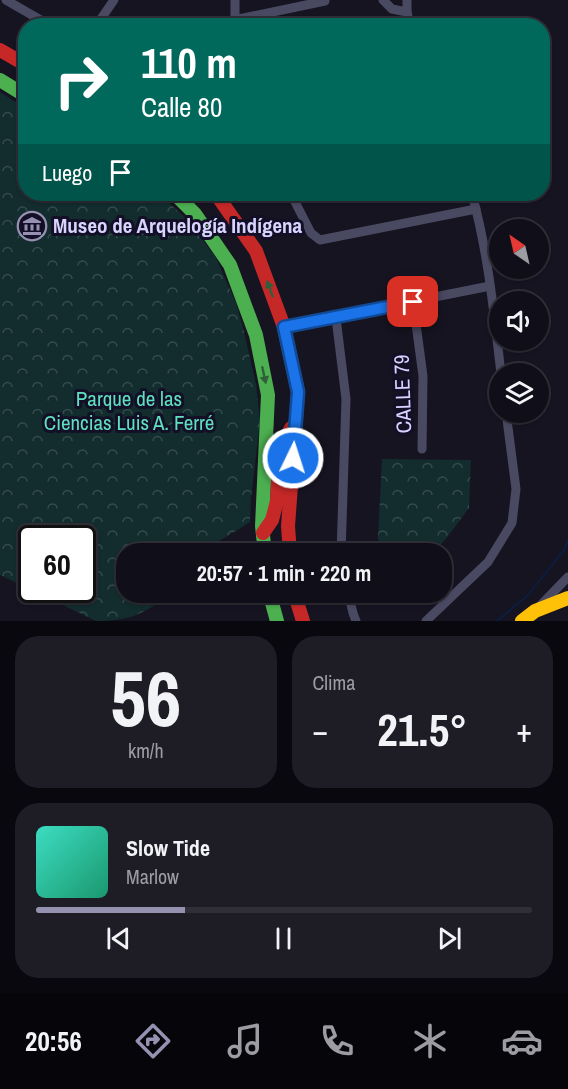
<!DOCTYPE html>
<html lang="es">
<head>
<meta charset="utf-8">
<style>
	:root { --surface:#100f19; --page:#1e1d26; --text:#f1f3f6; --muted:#9c9ca2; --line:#302f38; --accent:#9591b1 }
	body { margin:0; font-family:"Archivo Narrow",sans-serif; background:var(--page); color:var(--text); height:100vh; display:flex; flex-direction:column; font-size:22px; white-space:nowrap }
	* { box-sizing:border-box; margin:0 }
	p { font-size:20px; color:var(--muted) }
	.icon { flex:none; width:33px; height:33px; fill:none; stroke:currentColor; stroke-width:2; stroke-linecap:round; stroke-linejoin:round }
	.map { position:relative; height:621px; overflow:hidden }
	.sheet { display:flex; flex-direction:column; gap:15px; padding:15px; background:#09080e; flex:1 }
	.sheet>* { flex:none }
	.top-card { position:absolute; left:18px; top:18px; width:532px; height:183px; border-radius:24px; box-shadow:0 2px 4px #0004,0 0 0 2px var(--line); background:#00695c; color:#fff; overflow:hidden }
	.needle { width:39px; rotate:326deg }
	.fabs { position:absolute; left:489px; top:219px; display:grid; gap:12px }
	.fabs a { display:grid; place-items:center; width:60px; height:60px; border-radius:50%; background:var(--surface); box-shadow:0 2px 4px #0004,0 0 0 2px var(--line); font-size:30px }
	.speed { position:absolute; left:18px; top:525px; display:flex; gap:12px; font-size:30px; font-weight:700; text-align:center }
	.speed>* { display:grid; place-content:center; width:78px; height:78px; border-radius:50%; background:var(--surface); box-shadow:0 2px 4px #0004,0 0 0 2px var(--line); line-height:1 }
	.speed .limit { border:3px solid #111; border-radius:9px; background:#fff; color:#111 }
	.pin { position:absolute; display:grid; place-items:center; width:51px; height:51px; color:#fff; margin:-26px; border-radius:12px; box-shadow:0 3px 9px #0006 }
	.me { position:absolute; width:66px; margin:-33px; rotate:4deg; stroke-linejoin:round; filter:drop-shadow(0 0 4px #0008) }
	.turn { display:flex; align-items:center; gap:21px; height:126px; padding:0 24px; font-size:27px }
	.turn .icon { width:78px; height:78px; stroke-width:2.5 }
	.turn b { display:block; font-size:42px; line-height:51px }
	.then { display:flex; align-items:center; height:57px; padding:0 24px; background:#0003; gap:12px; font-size:22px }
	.big { font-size:45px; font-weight:700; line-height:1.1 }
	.sheet .card { flex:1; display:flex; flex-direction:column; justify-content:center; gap:9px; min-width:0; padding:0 21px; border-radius:24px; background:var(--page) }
	.sheet .dial { align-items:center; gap:0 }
	.dial b { font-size:78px; line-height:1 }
	.song { display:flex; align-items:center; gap:18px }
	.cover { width:72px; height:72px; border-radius:9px; background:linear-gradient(135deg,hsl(170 70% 55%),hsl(160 70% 35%)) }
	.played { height:6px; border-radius:3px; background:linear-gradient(90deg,var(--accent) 30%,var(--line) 30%) }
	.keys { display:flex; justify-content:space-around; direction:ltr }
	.heat { display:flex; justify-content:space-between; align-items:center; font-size:33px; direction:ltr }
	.sheet .tiles { flex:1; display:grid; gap:15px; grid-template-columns:1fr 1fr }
	.card:last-child { grid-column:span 2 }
	.trip { position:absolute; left:116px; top:543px; width:336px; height:60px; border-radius:24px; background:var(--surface); box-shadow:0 2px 4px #0004,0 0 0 2px var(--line); font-weight:700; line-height:60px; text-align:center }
	.menu { display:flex; height:96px; justify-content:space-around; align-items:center; background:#06060a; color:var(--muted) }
	.menu .icon { width:42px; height:42px }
	.menu .on { color:var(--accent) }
	.menu b { font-size:27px; color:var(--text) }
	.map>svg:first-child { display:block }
	.park { fill:url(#park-crowns); fill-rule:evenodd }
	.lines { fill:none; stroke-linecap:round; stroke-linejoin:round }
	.stream { stroke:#0b1e41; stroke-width:2 }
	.street { stroke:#4a4962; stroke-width:9 }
	.fast { stroke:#4caf50; stroke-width:14 }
	.slow { stroke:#ffc107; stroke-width:14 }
	.jam { stroke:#c62828; stroke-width:14 }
	.oneway { fill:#305f3b }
	.route-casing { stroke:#114b97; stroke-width:15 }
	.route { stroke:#1a73e8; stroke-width:10 }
	.labels { text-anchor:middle; stroke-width:6; stroke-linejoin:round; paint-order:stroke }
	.poi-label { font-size:21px; font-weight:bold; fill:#d9d4ff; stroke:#130f26; text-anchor:start }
	.street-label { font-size:21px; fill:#d9d4ff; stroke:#130f26 }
	.park-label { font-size:21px; fill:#5fe0c0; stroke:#130f26 }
</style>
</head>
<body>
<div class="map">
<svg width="568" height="621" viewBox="0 0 568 621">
	<defs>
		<pattern id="park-crowns" width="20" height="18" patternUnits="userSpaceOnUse" patternTransform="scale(1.5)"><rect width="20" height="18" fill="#132c2d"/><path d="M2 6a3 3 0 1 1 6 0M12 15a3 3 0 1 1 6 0" fill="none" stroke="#354a4c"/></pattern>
	</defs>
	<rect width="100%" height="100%" fill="#161421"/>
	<g class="park">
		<path d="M0,92l25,16 1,86h133l30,27 27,37 20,45 7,25 13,56 4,37 -9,78 -1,23 -14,9 -38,22 -72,1v38l44,1c-24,21 -41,28 -74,28l-96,-46zM32,538h50v52h-50z"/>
		<path d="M382,459l89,1 -2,48 -24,32 -13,13h-51l-3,-15z"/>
	</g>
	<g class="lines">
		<path class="stream" d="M497,621l31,-26 36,-45 4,-10"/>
		<g class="street">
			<path d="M6,0l45,26"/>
			<path d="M383,0l9,9 15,3"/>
			<path d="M407,0v12l3,14"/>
			<path d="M234,20l91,-19"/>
			<path d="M235,24v-24"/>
			<path d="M96,26l18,-26"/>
			<path d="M291,194l20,39 9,7 156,-31"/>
			<path d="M472,194c16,58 22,119 29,180"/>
			<path d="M413,302l10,74 -1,73"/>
			<path d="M336,318l10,81 -5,155"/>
			<path d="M284,327l206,-41"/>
			<path d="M348,592l5,21 3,8"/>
			<path d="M538,608l30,-31"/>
			<path d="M426,621l62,-59 24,-39 4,-34 -10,-77"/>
		</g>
		<g class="fast">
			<path d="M0,80l26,16"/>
			<path d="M175,194l20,20 35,51 26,70 12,60 -6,131 3,28"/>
			<path d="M269,592l8,29"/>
		</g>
		<path class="slow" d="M522,621l13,-10 33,-13"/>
		<g class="jam">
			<path d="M0,50l26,15"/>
			<path d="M216,194l40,57 28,76 14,65 -10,134 2,28"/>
			<path d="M263,533l9,-13 5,-19 2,-37 3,-17 9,-19"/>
			<path d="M294,592l9,29"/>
		</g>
	</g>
	<defs><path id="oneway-solid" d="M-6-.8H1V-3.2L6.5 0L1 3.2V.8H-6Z" transform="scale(1.5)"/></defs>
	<g class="oneway">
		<use href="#oneway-solid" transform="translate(270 289) rotate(-110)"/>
		<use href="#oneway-solid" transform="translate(264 375) rotate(78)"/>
	</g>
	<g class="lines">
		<g class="route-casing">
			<path id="route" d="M293,458l5,-66 -14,-65 129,-25"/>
		</g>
		<use href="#route" class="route"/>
	</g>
	<defs>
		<g id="museum-ring" transform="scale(1.5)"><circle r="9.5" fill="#130f26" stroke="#9591b1" stroke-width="1.5"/><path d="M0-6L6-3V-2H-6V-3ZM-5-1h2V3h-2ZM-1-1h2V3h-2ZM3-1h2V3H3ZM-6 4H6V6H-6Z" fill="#9591b1"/></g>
	</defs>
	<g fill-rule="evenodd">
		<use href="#museum-ring" x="32" y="226"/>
	</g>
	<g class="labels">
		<g class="poi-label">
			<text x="53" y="233">Museo de Arquelogía Indígena</text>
		</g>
		<g class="street-label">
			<text transform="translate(403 394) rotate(-92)" y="7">CALLE 79</text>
		</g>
		<g class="park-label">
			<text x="129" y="406">Parque de las<tspan x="129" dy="24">Ciencias Luis A. Ferré</tspan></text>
		</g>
	</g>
</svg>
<div class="fabs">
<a><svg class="needle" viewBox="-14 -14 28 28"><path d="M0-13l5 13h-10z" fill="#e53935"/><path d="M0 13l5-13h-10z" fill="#9c9ca2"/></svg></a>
<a><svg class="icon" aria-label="sound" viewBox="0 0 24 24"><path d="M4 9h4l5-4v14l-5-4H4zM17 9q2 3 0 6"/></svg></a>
<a><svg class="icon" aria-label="layers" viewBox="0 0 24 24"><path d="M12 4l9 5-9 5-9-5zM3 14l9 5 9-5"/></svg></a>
</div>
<div class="speed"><div class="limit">60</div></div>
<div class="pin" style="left:413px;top:302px;background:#d93025"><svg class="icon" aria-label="arrive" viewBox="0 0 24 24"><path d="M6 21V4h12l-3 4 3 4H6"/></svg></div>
<svg class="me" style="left:293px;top:458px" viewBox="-20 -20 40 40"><circle r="17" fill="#1a73e8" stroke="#fff" stroke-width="3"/><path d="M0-11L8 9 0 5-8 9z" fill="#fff"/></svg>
<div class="trip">20:57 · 1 min · 220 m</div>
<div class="top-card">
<div class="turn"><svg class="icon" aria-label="right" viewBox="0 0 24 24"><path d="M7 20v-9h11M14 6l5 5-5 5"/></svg><div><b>110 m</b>Calle 80</div></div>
<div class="then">Luego<svg class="icon" aria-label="arrive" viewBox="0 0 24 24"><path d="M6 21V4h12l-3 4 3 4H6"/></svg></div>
</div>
</div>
<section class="sheet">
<div class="tiles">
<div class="card dial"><b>56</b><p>km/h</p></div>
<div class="card"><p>Clima</p>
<div class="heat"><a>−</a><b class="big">21.5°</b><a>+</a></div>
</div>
<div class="card">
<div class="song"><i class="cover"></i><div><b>Slow Tide</b><p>Marlow</p></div></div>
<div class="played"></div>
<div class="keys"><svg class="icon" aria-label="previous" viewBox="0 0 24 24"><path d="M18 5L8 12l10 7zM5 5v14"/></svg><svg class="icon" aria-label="pause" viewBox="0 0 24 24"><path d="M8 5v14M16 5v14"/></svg><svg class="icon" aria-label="next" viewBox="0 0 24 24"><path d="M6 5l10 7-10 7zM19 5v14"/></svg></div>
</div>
</div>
</section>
<nav class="menu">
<b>20:56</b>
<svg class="icon on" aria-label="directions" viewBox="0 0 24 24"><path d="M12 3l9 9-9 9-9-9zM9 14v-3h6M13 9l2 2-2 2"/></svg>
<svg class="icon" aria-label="music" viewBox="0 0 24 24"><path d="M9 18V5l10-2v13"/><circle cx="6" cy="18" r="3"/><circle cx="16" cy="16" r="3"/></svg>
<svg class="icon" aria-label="phone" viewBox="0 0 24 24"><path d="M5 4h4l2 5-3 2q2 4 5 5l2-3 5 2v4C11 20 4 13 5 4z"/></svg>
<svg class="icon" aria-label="climate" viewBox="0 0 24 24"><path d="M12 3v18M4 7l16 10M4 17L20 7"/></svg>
<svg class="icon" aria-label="car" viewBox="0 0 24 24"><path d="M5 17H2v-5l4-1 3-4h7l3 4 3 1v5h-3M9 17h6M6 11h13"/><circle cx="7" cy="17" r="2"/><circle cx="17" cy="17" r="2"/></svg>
</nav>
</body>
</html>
